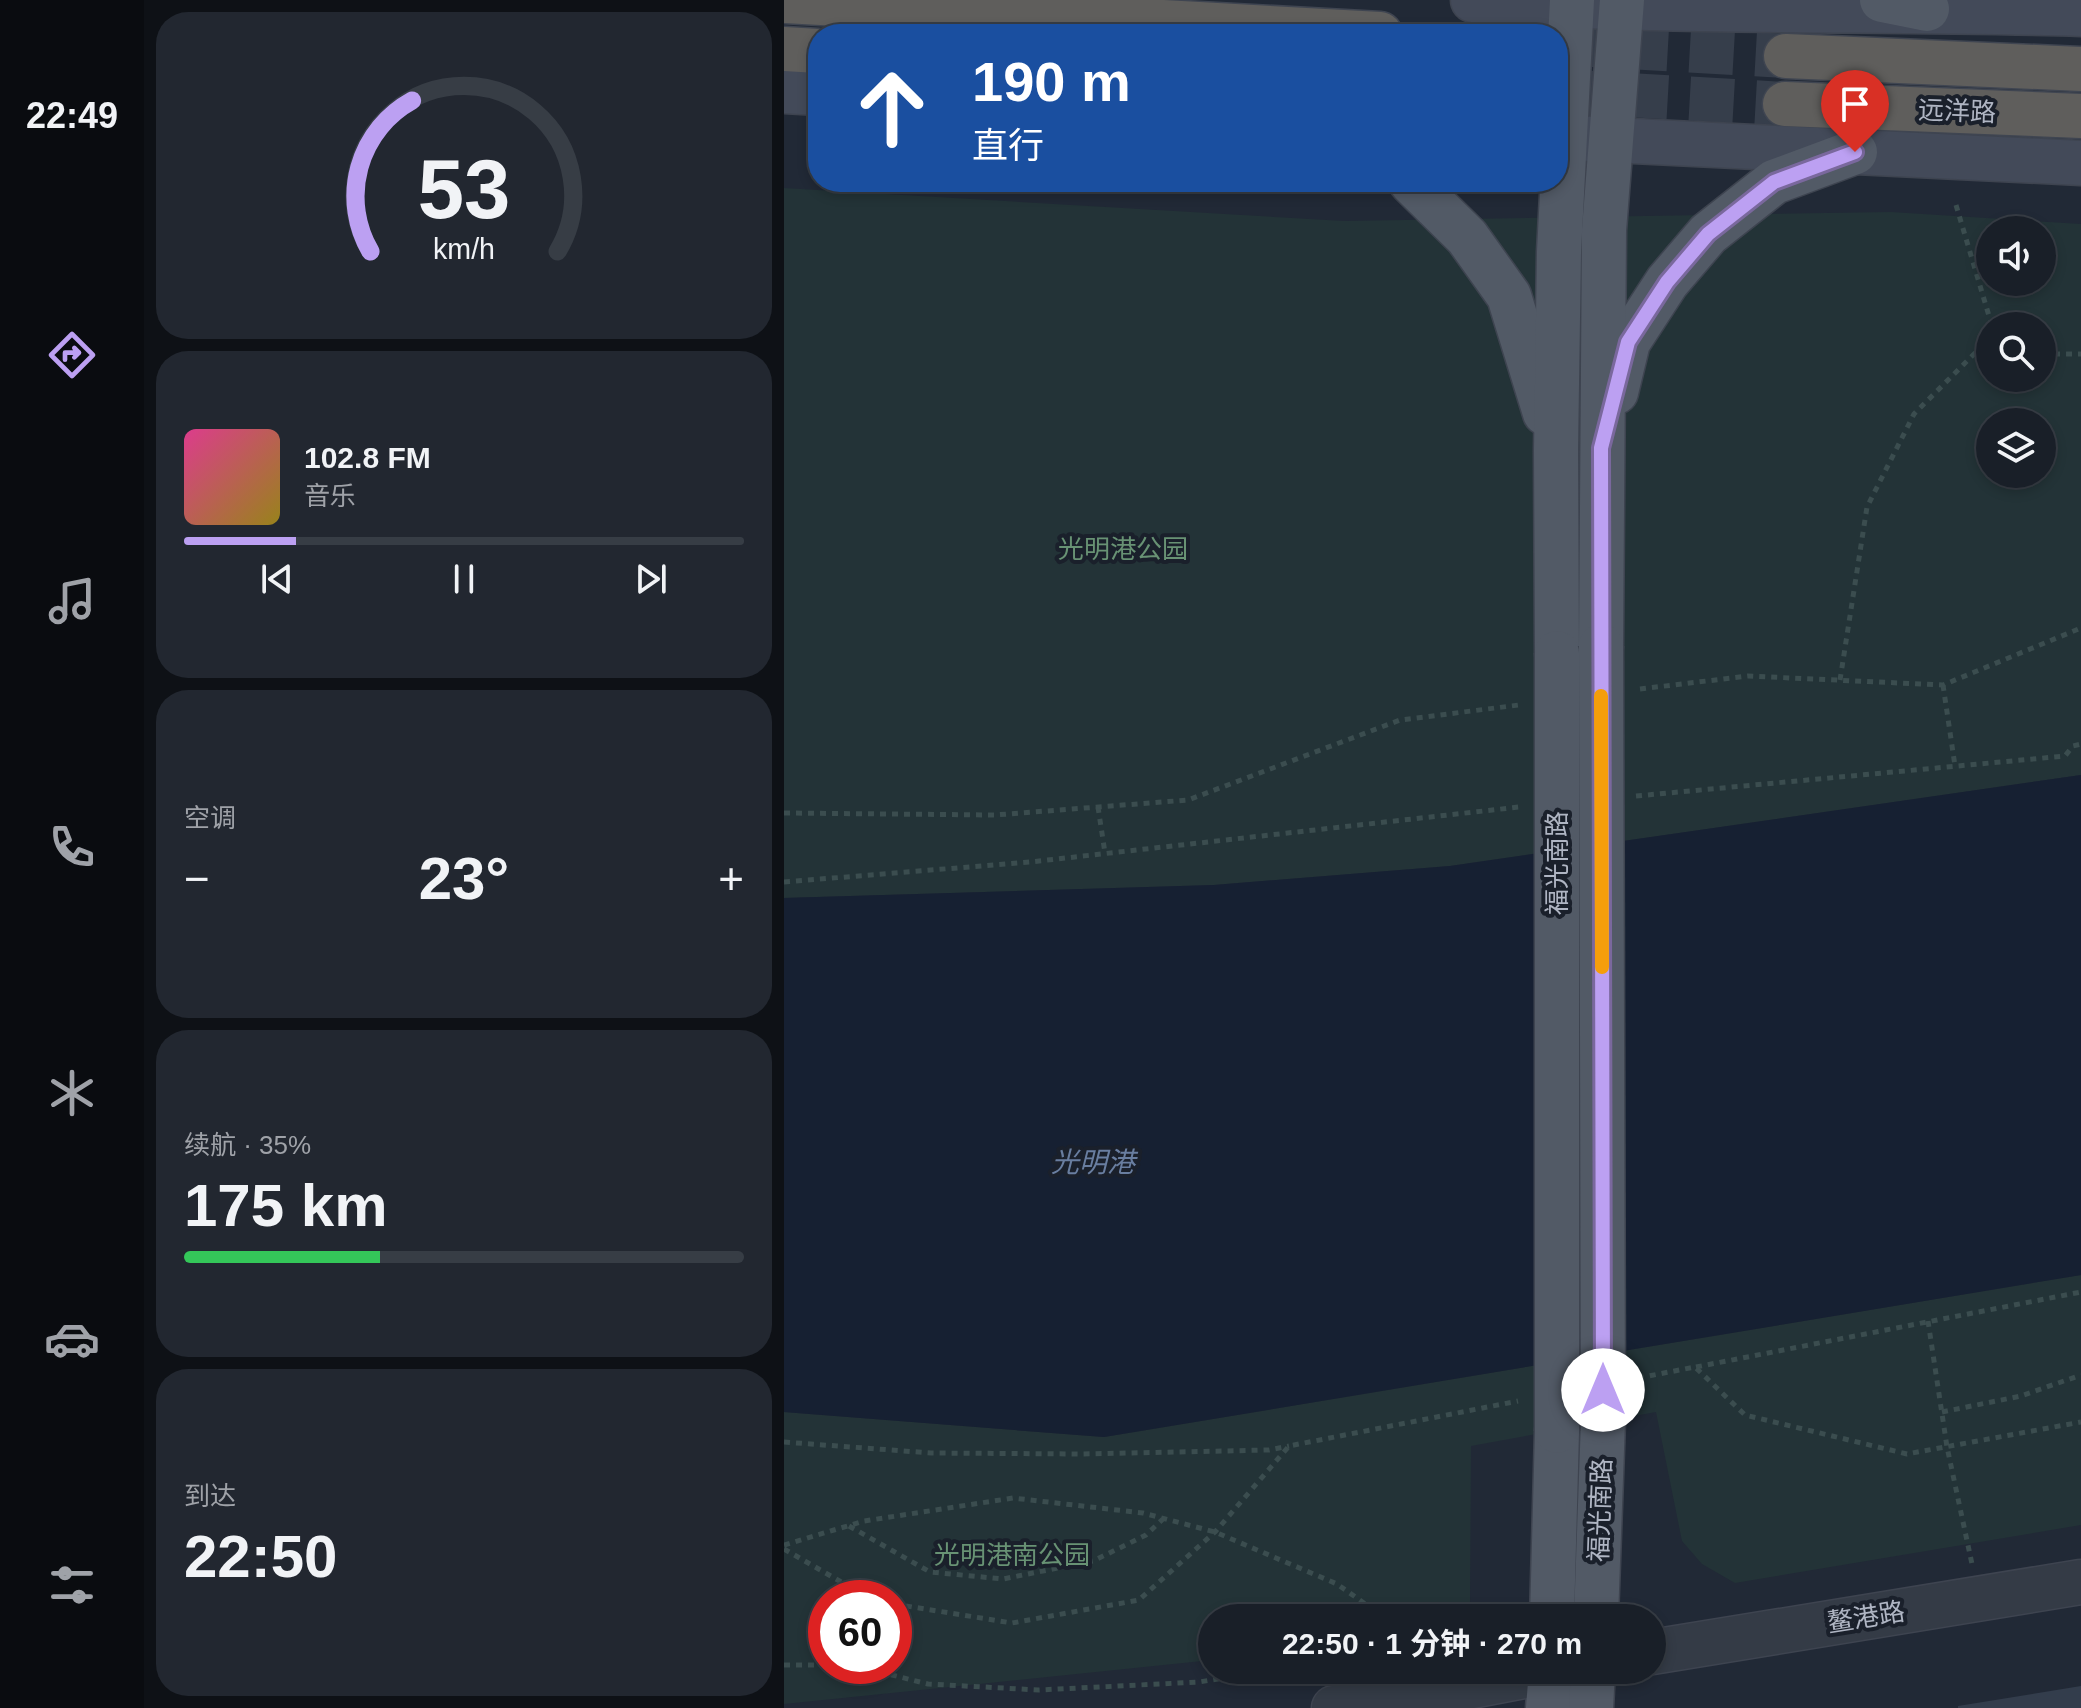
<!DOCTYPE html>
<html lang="zh">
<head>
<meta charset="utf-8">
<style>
	:root { --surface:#191f28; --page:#222730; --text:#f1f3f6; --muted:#9fa2a8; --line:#373d45; --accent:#bca0f2 }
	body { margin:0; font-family:Arial,"Noto Sans SC",sans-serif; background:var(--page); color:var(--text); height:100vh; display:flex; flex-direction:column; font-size:30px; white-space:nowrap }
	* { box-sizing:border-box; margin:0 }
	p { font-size:26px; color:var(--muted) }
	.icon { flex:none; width:44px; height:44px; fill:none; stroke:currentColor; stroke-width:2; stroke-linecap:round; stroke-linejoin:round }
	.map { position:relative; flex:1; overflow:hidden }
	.sheet { display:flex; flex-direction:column; gap:12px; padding:12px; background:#0e1116; width:640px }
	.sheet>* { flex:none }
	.hud { position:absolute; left:24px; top:24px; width:760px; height:168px; border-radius:32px; box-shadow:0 4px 12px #0003,0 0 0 2px var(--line); background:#1a4fa0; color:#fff; overflow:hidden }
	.tools { position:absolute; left:1192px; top:216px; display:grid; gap:16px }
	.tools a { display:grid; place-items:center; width:80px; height:80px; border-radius:50%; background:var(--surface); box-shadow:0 4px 12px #0003,0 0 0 2px var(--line); font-size:40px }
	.speed { position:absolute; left:24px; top:1580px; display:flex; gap:16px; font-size:40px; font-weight:700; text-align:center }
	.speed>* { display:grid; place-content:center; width:104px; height:104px; border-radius:50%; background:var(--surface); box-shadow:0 4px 12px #0003,0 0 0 2px var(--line); line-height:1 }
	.speed .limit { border:12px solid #d22; background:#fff; color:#111 }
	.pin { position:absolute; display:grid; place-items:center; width:68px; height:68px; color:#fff; margin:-82px -34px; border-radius:50% 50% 50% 0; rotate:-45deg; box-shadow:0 0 8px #0007 }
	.pin .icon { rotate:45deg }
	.me { position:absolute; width:88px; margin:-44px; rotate:0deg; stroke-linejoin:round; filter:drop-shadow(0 0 6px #0008) }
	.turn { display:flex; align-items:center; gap:28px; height:168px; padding:0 32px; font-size:36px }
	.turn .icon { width:104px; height:104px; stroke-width:2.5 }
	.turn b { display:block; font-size:56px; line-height:68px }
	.big { font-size:60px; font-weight:700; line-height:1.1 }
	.sheet .tile { flex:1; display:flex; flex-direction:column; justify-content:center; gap:12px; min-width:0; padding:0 28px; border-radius:32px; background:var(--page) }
	.sheet .dial { align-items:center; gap:0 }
	.dial svg { height:208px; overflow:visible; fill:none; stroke:var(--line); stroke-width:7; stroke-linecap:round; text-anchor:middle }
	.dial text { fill:var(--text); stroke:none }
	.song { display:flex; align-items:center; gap:24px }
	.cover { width:96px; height:96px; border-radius:12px; background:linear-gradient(135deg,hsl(330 70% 55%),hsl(50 70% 35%)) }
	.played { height:8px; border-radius:4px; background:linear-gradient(90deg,var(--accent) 20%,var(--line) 20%) }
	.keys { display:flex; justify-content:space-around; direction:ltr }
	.heat { display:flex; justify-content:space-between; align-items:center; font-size:44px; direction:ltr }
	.charge { height:12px; border-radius:6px; background:linear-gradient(90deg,#34c759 35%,var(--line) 0) }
	.trip { position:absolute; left:414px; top:1604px; width:468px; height:80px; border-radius:40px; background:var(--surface); box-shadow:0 4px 12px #0003,0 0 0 2px var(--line); font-weight:700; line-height:80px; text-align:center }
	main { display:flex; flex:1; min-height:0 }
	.dock { display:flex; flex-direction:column; width:144px; justify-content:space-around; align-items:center; background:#0a0c10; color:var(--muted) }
	.dock .icon { width:56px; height:56px }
	.dock .selected { color:var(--accent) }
	.dock b { font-size:36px; color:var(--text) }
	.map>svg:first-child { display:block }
	.green { fill:#233337; fill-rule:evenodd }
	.water { fill:#162032 }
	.building { fill:#333d4c }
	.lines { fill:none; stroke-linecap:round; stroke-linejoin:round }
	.trunk-tunnel { stroke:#363e4b; stroke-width:44; stroke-dasharray:44 22; stroke-linecap:butt }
	.tertiary-casing { stroke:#3e4450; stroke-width:47 }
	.secondary-casing { stroke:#3e4450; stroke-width:47 }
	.primary-casing { stroke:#3e4450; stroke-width:47 }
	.trunk-casing { stroke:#3f4551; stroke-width:47 }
	.path { stroke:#3b4d4f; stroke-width:5; stroke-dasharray:6 6; stroke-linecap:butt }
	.tertiary { stroke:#343b46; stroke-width:44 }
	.secondary { stroke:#434a59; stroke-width:44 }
	.primary { stroke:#525a66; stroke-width:44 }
	.trunk { stroke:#5f5e5c; stroke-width:44 }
	.primary-bridge-casing { stroke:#3e4450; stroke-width:47; stroke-linecap:butt }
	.primary-bridge { stroke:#525a66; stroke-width:44 }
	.route-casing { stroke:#7a689d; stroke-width:20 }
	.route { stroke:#bca0f2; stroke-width:14 }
	.slow { stroke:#f59e0b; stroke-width:14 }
	.labels { text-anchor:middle; stroke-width:8; stroke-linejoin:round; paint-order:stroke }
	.street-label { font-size:26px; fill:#afb5c3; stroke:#1a202b }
	.park-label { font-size:26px; fill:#689274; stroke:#1a202b }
	.water-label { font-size:28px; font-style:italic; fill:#697ea0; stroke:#1a202b }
</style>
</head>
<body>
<main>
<nav class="dock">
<b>22:49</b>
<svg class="icon selected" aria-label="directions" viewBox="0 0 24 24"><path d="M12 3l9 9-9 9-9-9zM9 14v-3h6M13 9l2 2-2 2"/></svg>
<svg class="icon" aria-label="music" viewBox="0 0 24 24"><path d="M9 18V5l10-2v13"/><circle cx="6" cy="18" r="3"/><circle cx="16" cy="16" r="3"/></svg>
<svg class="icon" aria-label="phone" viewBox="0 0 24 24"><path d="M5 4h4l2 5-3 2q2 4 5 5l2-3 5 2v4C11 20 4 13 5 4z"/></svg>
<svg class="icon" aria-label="climate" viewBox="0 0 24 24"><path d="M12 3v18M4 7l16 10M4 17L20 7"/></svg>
<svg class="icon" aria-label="car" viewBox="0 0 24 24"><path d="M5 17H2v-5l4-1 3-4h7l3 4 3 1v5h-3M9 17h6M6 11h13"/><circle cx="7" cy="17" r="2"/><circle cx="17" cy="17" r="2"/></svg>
<svg class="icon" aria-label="filters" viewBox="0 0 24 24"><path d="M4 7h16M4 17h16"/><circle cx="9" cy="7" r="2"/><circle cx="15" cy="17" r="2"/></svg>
</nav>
<section class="sheet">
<div class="tile dial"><svg viewBox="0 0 100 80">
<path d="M14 69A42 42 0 1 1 86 69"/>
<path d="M14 69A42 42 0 0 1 30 11" stroke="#bca0f2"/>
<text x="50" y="56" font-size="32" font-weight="700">53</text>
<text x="50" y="72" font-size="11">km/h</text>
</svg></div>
<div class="tile">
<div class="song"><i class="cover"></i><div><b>102.8 FM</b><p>音乐</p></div></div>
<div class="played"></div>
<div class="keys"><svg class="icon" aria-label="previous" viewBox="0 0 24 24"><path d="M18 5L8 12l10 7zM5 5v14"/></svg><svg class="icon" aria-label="pause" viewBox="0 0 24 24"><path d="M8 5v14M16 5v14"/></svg><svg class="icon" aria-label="next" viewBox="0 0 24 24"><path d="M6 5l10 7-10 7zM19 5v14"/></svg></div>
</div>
<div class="tile"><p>空调</p>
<div class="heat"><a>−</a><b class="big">23°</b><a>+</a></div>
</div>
<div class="tile"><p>续航 · 35%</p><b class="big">175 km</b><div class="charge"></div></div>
<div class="tile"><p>到达</p><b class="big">22:50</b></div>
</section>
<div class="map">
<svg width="1297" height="1708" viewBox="0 0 1297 1708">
	<rect width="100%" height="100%" fill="#212936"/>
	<g class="green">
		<path d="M0,188l560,33 547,-9 190,12v551l-631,91 -236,19 -430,13zM1206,230h52v52h-52zM1206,326h52v52h-52zM1206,422h52v52h-52z"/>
		<path d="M1297,1275v250l-346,58 -33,-19 -20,-23 -26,-129 -185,34 -1,159 -11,13h-247v42l-428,44v-292l320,25zM42,1598h68v68h-68z"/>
	</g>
	<path class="water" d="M1297,775v500l-977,162 -320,-25v-514l430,-13 236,-19z"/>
	<path class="building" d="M1297,1686v22h-123v-2z"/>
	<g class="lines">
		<g class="trunk-tunnel">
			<path d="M774,43l228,13"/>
			<path d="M774,91l227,13"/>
		</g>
		<g class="tertiary-casing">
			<g id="tertiary">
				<path d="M868,1652l429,-70"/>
				<path d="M550,1708l90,-13 132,-25"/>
			</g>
		</g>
		<g class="secondary-casing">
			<g id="secondary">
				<path d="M689,0c202,14 405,8 608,14"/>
				<path d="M0,91l34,2"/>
				<path d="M788,138l509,25"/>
			</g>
		</g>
		<g class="primary-casing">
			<g id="primary">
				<path d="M1098,0l45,9"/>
				<path d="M627,182l56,55 42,59 36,117"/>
				<path d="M832,392l12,-50 39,-60 41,-48 66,-52 81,-30"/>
				<path d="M817,646l3,-416 18,-230"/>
				<path d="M773,653l-1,-202 3,-199 13,-252"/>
				<path d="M768,1618l5,-187"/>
				<path d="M812,1618l7,-197"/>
				<path d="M764,1708l3,-38"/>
				<path d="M807,1708l2,-38"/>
			</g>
		</g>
		<g class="trunk-casing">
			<g id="trunk">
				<path d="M0,1l596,33"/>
				<path d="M0,49l34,2"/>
				<path d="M1002,56l295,13"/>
				<path d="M1001,104l296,12"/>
			</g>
		</g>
		<g class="path">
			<path d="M1172,205l36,121"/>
			<path d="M1258,354h39"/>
			<path d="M1056,680l27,-173 47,-93 76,-76"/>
			<path d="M1159,685l12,81"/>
			<path d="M856,689l108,-13 195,9 138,-57"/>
			<path d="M852,796l429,-40 8,-10 8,-2"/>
			<path d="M314,807l7,46"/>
			<path d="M0,813l211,2 193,-15 212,-80 119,-15"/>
			<path d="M0,882l246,-20 489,-55"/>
			<path d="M1144,1321l19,126 25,117"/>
			<path d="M912,1367l385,-75"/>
			<path d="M854,1378l57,-11 50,48 162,39 174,-32"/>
			<path d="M1158,1412l79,-16 60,-21"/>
			<path d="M0,1442l147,11 151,1 187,-4 20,-4"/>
			<path d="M65,1526l81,46 73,7 90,-18 53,-26 17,-16"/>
			<path d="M0,1545l80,-24 149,-23 130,15 72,19 122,52 48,34"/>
			<path d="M0,1549l85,49"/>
			<path d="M110,1604l118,19 127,-23 76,-68 74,-86 229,-45"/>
			<path d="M0,1665h42"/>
			<path d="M72,1666l72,18 111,6 160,-8 73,-12"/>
		</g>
		<use href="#tertiary" class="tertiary"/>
		<use href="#secondary" class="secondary"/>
		<use href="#primary" class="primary"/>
		<use href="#trunk" class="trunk"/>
		<g class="primary-bridge-casing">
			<g id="primary-bridge">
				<path d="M817,646l2,775"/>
				<path d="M773,653v778"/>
			</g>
		</g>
		<use href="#primary-bridge" class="primary-bridge"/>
	</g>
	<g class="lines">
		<g class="route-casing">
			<path id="route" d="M819,1390l-2,-942 27,-106 39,-60 41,-48 66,-52 81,-30"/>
		</g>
		<use href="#route" class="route"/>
		<path class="slow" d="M817,696l1,271"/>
	</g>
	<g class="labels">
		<g class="street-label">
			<text transform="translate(1173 111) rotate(2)" y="9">远洋路</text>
			<text transform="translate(773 863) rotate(-90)" y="9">福光南路</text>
			<text transform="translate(816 1510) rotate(-88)" y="9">福光南路</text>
			<text transform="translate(1082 1617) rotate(-9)" y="9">鳌港路</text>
		</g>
		<g class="park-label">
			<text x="339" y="558">光明港公园</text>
			<text x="228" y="1564">光明港南公园</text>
		</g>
		<g class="water-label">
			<text x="309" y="1172">光明港</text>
		</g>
	</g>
</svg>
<div class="tools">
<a><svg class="icon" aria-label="sound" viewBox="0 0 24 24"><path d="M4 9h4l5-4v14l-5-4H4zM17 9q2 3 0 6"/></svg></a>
<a><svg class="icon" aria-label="search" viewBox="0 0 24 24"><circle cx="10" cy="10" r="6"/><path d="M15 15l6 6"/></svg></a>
<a><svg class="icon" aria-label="layers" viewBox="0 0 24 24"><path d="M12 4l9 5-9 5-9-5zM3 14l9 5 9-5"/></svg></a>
</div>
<div class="speed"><div class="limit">60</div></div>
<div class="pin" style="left:1071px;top:152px;background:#d93025"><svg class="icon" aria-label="arrive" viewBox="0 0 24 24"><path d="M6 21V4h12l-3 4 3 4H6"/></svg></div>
<svg class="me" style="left:819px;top:1390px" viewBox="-20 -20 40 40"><circle r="19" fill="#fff"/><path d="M0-13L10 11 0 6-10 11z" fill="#bca0f2"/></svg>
<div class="trip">22:50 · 1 分钟 · 270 m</div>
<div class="hud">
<div class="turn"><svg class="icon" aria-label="ahead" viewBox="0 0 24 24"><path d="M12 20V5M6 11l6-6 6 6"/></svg><div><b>190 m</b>直行</div></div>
</div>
</div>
</main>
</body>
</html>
